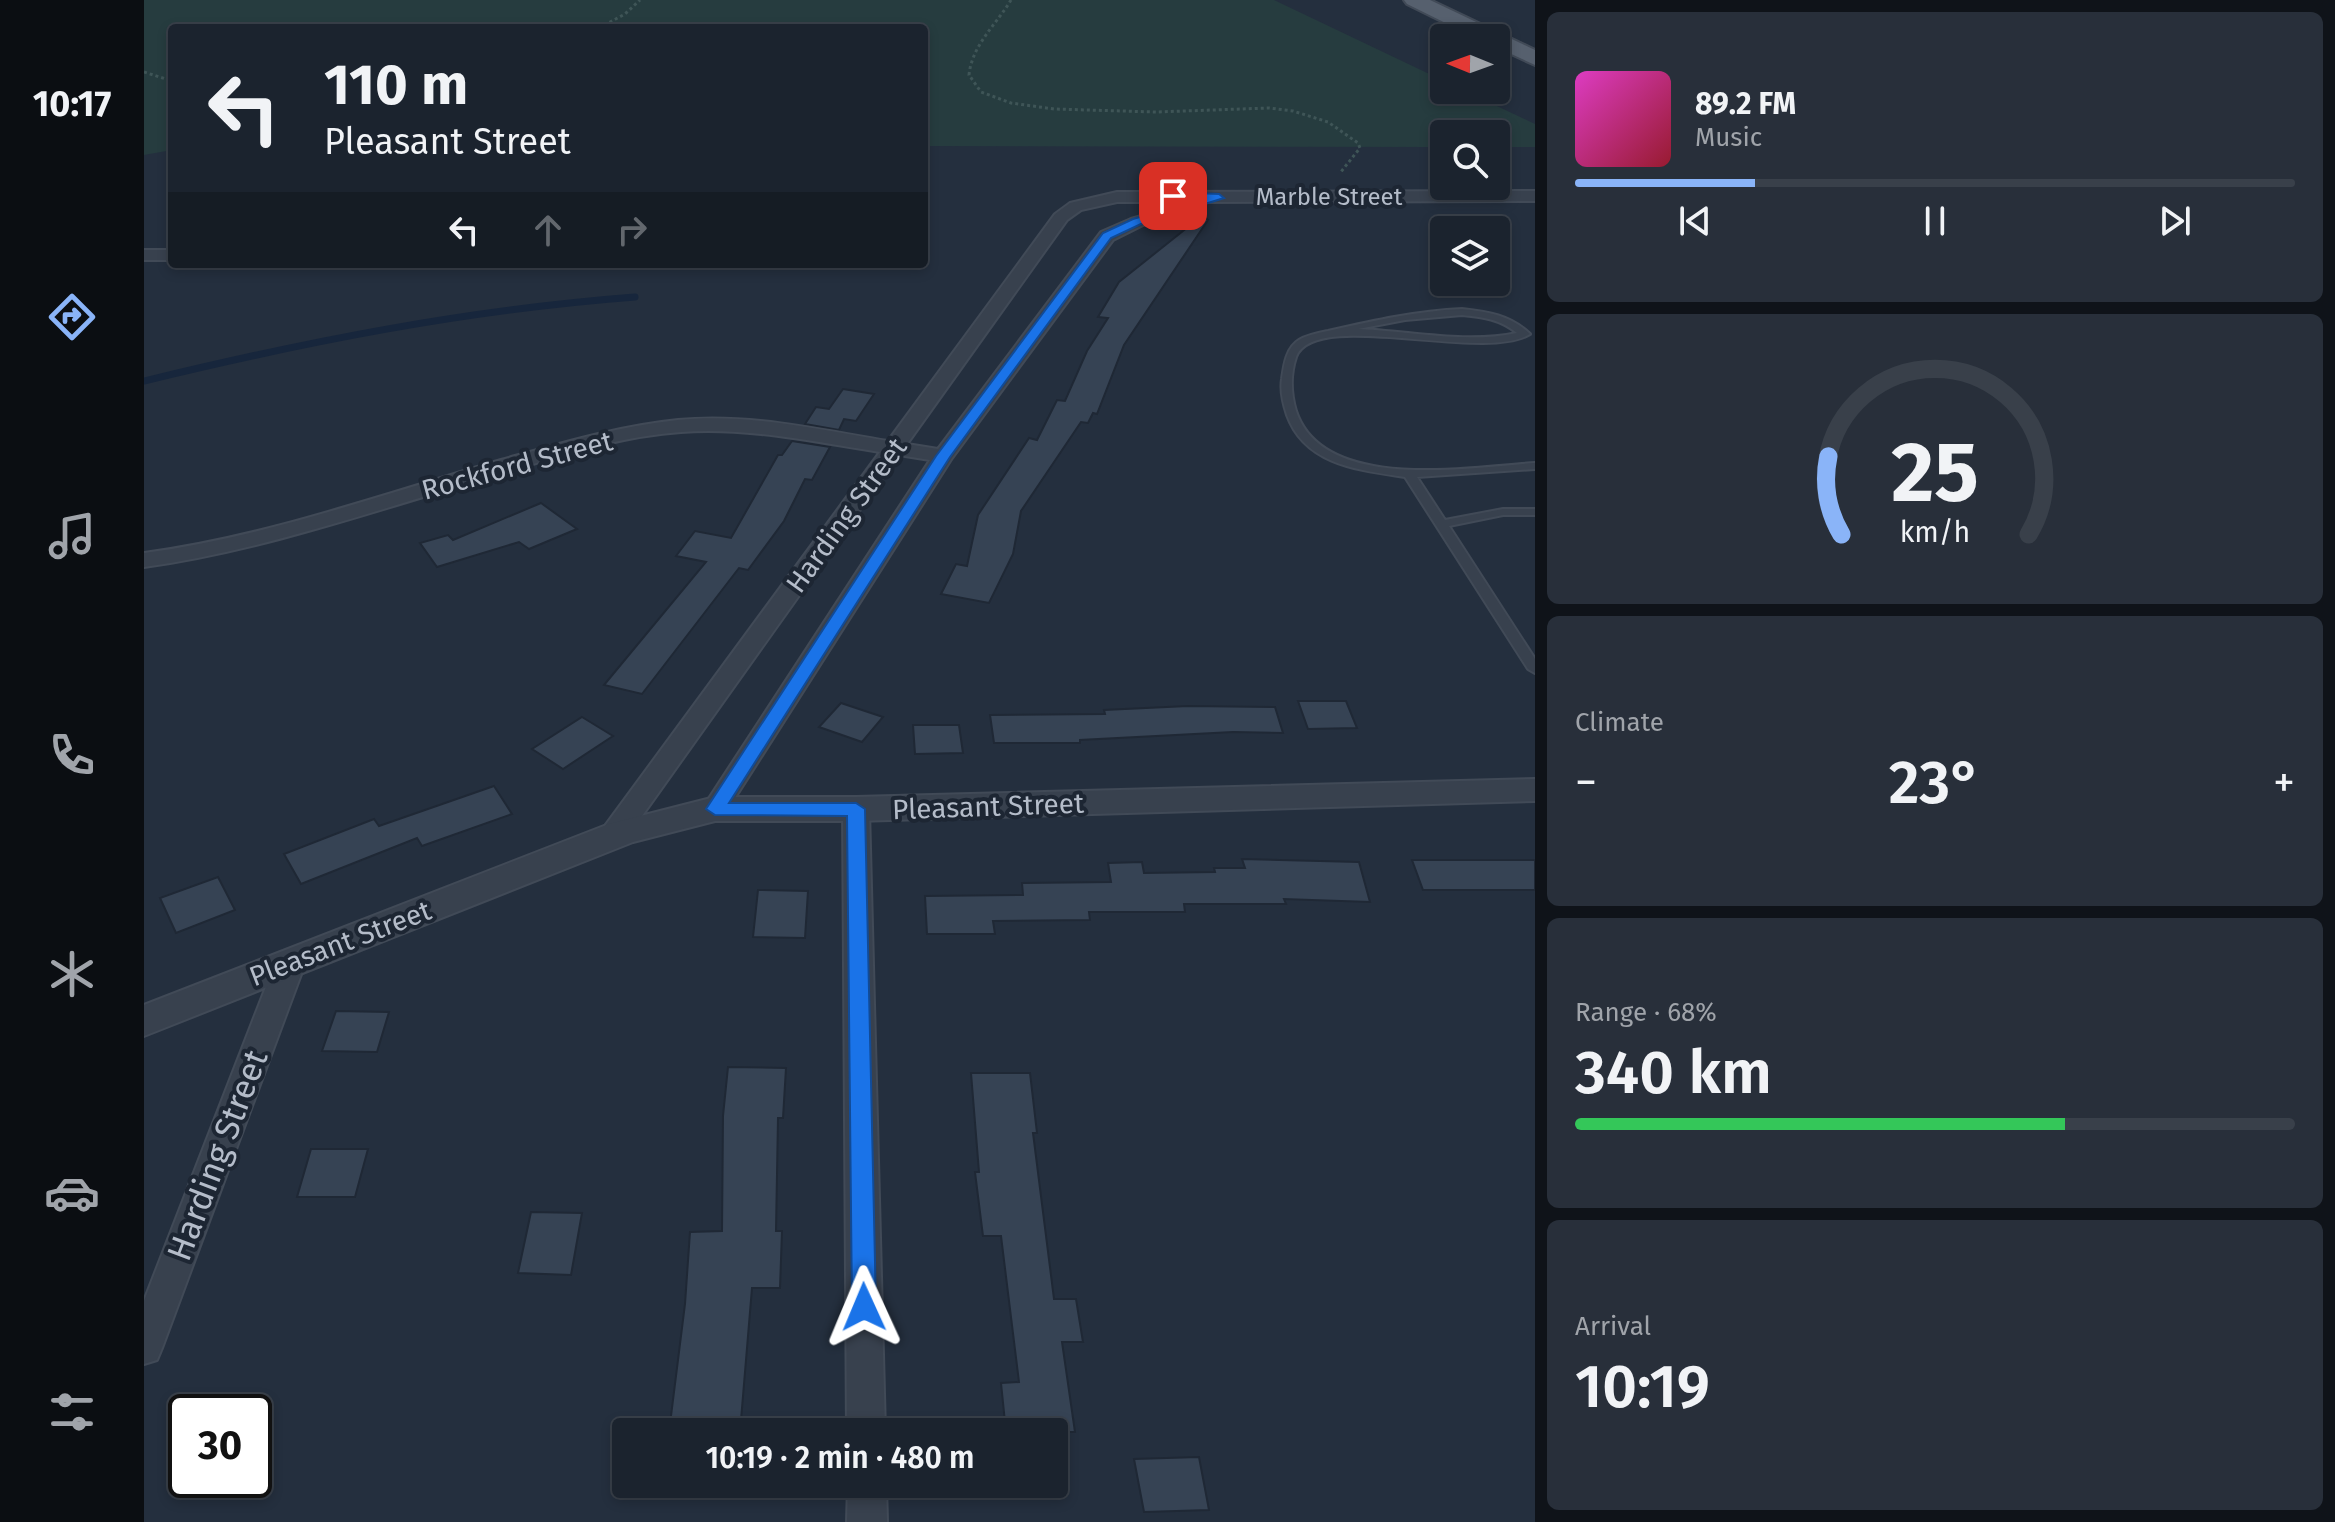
<!DOCTYPE html>
<html lang="en">
<head>
<meta charset="utf-8">
<style>
	:root { --surface:#1b232e; --page:#282f3a; --text:#f1f3f6; --muted:#a0a4aa; --line:#39404a; --accent:#8ab4f8 }
	body { margin:0; font-family:"Fira Sans",sans-serif; background:var(--page); color:var(--text); height:100vh; display:flex; flex-direction:column; font-size:30px; white-space:nowrap }
	* { box-sizing:border-box; margin:0 }
	p { font-size:26px; color:var(--muted) }
	.icon { flex:none; width:44px; height:44px; fill:none; stroke:currentColor; stroke-width:2; stroke-linecap:round; stroke-linejoin:round }
	.map { position:relative; flex:1; overflow:hidden }
	.panel { display:flex; flex-direction:column; gap:12px; padding:12px; background:#0f1319; width:800px }
	.panel>* { flex:none }
	.banner { position:absolute; left:24px; top:24px; width:760px; height:244px; border-radius:8px; box-shadow:0 4px 12px #0003,0 0 0 2px var(--line); background:#1b232e; color:var(--text); overflow:hidden }
	.needle { width:52px; rotate:271deg }
	.tools { position:absolute; left:1286px; top:24px; display:grid; gap:16px }
	.tools a { display:grid; place-items:center; width:80px; height:80px; border-radius:8px; background:var(--surface); box-shadow:0 4px 12px #0003,0 0 0 2px var(--line); font-size:40px }
	.speed { position:absolute; left:24px; top:1394px; display:flex; gap:16px; font-size:40px; font-weight:700; text-align:center }
	.speed>* { display:grid; place-content:center; width:104px; height:104px; border-radius:50%; background:var(--surface); box-shadow:0 4px 12px #0003,0 0 0 2px var(--line); line-height:1 }
	.speed .limit { border:4px solid #111; border-radius:12px; background:#fff; color:#111 }
	.pin { position:absolute; display:grid; place-items:center; width:68px; height:68px; color:#fff; margin:-34px; border-radius:16px; box-shadow:0 4px 12px #0006 }
	.me { position:absolute; width:88px; margin:-44px; rotate:359deg; stroke-linejoin:round; filter:drop-shadow(0 0 6px #0008) }
	.turn { display:flex; align-items:center; gap:28px; height:168px; padding:0 24px; font-size:36px }
	.turn .icon { width:104px; height:104px; stroke-width:2.5 }
	.turn b { display:block; font-size:56px; line-height:68px }
	.lanes { display:flex; align-items:center; height:76px; padding:0 24px; background:#0003; justify-content:center; gap:40px; direction:ltr }
	.lanes .off { opacity:.35 }
	.big { font-size:60px; font-weight:600; line-height:1.1 }
	.panel .widget { flex:1; display:flex; flex-direction:column; justify-content:center; gap:12px; min-width:0; padding:0 28px; border-radius:12px; background:var(--page) }
	.panel .dial { align-items:center; gap:0 }
	.dial svg { height:208px; overflow:visible; fill:none; stroke:var(--line); stroke-width:7; stroke-linecap:round; text-anchor:middle }
	.dial text { fill:var(--text); stroke:none }
	.song { display:flex; align-items:center; gap:24px }
	.cover { width:96px; height:96px; border-radius:12px; background:linear-gradient(135deg,hsl(310 70% 55%),hsl(350 70% 35%)) }
	.played { height:8px; border-radius:4px; background:linear-gradient(90deg,var(--accent) 25%,var(--line) 25%) }
	.keys { display:flex; justify-content:space-around; direction:ltr }
	.heat { display:flex; justify-content:space-between; align-items:center; font-size:44px; direction:ltr }
	.charge { height:12px; border-radius:6px; background:linear-gradient(90deg,#34c759 68%,var(--line) 0) }
	.trip { position:absolute; left:468px; top:1418px; width:456px; height:80px; border-radius:8px; background:var(--surface); box-shadow:0 4px 12px #0003,0 0 0 2px var(--line); font-weight:600; line-height:80px; text-align:center }
	main { display:flex; flex:1; min-height:0 }
	.tab-bar { display:flex; flex-direction:column; width:144px; justify-content:space-around; align-items:center; background:#0b0e12; color:var(--muted) }
	.tab-bar .icon { width:56px; height:56px }
	.tab-bar .selected { color:var(--accent) }
	.tab-bar b { font-size:36px; color:var(--text) }
	.map>svg:first-child { display:block }
	.green { fill:#263c3f }
	.lines { fill:none; stroke-linecap:round; stroke-linejoin:round }
	.stream { stroke:#17263c; stroke-width:7 }
	.building { fill:#364354; stroke:#1f2835; stroke-width:2 }
	.service-casing { stroke:#414a57; stroke-width:4 }
	.minor-casing { stroke:#414a57; stroke-width:4 }
	.tertiary-casing { stroke:#414a57; stroke-width:4 }
	.primary-casing { stroke:#414a57; stroke-width:4 }
	.path { stroke:#3f5557; stroke-width:3; stroke-dasharray:3 3; stroke-linecap:butt }
	.service { fill:#38414e; fill-rule:evenodd }
	.minor { fill:#38414e; fill-rule:evenodd }
	.tertiary { fill:#38414e; fill-rule:evenodd }
	.primary { fill:#56606e; fill-rule:evenodd }
	.route { fill:#1a73e8; stroke:#114b97; stroke-width:2 }
	.labels { text-anchor:middle; stroke-width:8; stroke-linejoin:round; paint-order:stroke }
	.far-street-label { font-size:24px; fill:#b4bcc9; stroke:#1d2633 }
	.street-label { font-size:28px; fill:#b4bcc9; stroke:#1d2633 }
	.near-street-label { font-size:34px; fill:#b4bcc9; stroke:#1d2633 }
</style>
</head>
<body>
<main>
<nav class="tab-bar">
<b>10:17</b>
<svg class="icon selected" aria-label="directions" viewBox="0 0 24 24"><path d="M12 3l9 9-9 9-9-9zM9 14v-3h6M13 9l2 2-2 2"/></svg>
<svg class="icon" aria-label="music" viewBox="0 0 24 24"><path d="M9 18V5l10-2v13"/><circle cx="6" cy="18" r="3"/><circle cx="16" cy="16" r="3"/></svg>
<svg class="icon" aria-label="phone" viewBox="0 0 24 24"><path d="M5 4h4l2 5-3 2q2 4 5 5l2-3 5 2v4C11 20 4 13 5 4z"/></svg>
<svg class="icon" aria-label="climate" viewBox="0 0 24 24"><path d="M12 3v18M4 7l16 10M4 17L20 7"/></svg>
<svg class="icon" aria-label="car" viewBox="0 0 24 24"><path d="M5 17H2v-5l4-1 3-4h7l3 4 3 1v5h-3M9 17h6M6 11h13"/><circle cx="7" cy="17" r="2"/><circle cx="17" cy="17" r="2"/></svg>
<svg class="icon" aria-label="filters" viewBox="0 0 24 24"><path d="M4 7h16M4 17h16"/><circle cx="9" cy="7" r="2"/><circle cx="15" cy="17" r="2"/></svg>
</nav>
<div class="map">
<svg width="1391" height="1522" viewBox="0 0 1391 1522">
	<rect width="100%" height="100%" fill="#242f3e"/>
	<path class="green" d="M0,0h1130l170,81v9h19l72,34v23h-39v-13h-52v13l-520,-1v-118h-752v122l-28,5z"/>
	<g class="lines">
		<path class="stream" d="M0,381c165,-40 322,-71 491,-84"/>
	</g>
	<g class="building">
		<path d="M1059,215l5,5 -84,125 -27,69 -4,-1 -5,10 -7,-1 -60,89 -8,43 -24,49 -48,-9 15,-30 11,2 11,-51 51,-77 8,2 20,-40 8,1 22,-50 21,-33 -10,-1 21,-35z"/>
		<path d="M699,389l31,5 -18,27 -12,-2 -5,11 -34,-6 11,-17 13,2z"/>
		<path d="M648,441l38,6 -18,33 -7,-1 -21,42 -36,49 -9,-2 -97,126 -38,-9 102,-123 -30,-6 19,-25 36,7 47,-83h4z"/>
		<path d="M397,503l36,26 -48,20 -10,-7 -82,25 -17,-24 28,-8 5,5z"/>
		<path d="M1154,701h48l11,27 -49,1z"/>
		<path d="M697,703l42,14 -21,25 -43,-15z"/>
		<path d="M1044,706l87,1 8,26 -50,-1 -153,8v3h-86l-4,-28 115,-1 -1,-4z"/>
		<path d="M438,717l31,19 -50,33 -31,-20z"/>
		<path d="M769,725h46l4,28 -48,1z"/>
		<path d="M350,786l18,28 -90,32 -5,-8 -116,46 -17,-30 90,-35 5,7z"/>
		<path d="M1098,859l117,3 11,40 -86,-3 2,5h-102l1,8h-96l1,8 -97,1 2,13h-68l-2,-38 98,-1 -1,-12 89,-1 -3,-19 34,-1 2,11 71,-1 -1,-4h31z"/>
		<path d="M1268,860h123v30h-112z"/>
		<path d="M74,877l17,33 -59,23 -16,-35z"/>
		<path d="M614,890l50,1 -3,47 -52,-1z"/>
		<path d="M192,1011l53,1 -12,40 -55,-1z"/>
		<path d="M584,1067l58,1 -3,50h-5l-2,113h6l-2,57h-28l-12,144h-71l16,-128 5,-72 32,-1 1,-115z"/>
		<path d="M827,1073h59l7,60h-4l21,166h22l7,43h-21l13,90h-69l-5,-49 18,-1 -18,-146h-18l-8,-64h4z"/>
		<path d="M167,1149h57l-13,48h-58z"/>
		<path d="M387,1212l51,1 -11,62 -53,-2z"/>
		<path d="M1055,1457l10,53 -65,2 -10,-53z"/>
	</g>
	<g class="lines">
		<g class="service-casing">
			<path id="service" d="M1318,309c26,3 48,6 68,25 -47,29 -216,-26 -234,23 -6,18 -5,37 0,54 27,82 173,56 239,52v6l-118,8 28,43 58,-11h32v6h-32l-54,11 86,133v14l-7,-4 -123,-192c-46,-7 -100,-12 -118,-62 -4,-12 -7,-24 -5,-36 2,-14 4,-31 17,-39 8,-5 19,-7 29,-9 44,-10 88,-20 134,-22zM1318,315c21,2 38,4 55,18 -52,11 -106,-2 -159,-4l47,-9z"/>
		</g>
		<g class="minor-casing">
			<g id="minor">
				<path d="M1391,191v10l-333,1v6l-59,17 -30,15 -161,218 -228,357 -9,3 -9,-3 -4,-6 228,-349 -31,-5 -277,389 -10,2 -10,-2 -4,-7 4,-7 278,-378c-66,-10 -132,-25 -199,-20 -60,4 -121,24 -178,41 -118,34 -237,77 -359,94v-14c121,-16 240,-59 357,-93 57,-16 117,-34 177,-40 71,-7 141,10 210,21l167,-227 15,-11 47,-11zM973,202h73l-59,17 -30,13 -163,217 -31,-5 160,-224 14,-10z"/>
				<rect x="0" y="250" width="28" height="10"/>
				<path d="M712,800l9,3 4,6 16,623h-38l-4,-623 4,-6z"/>
				<path d="M147,950l10,3 5,8 -144,387 -5,12 -13,4v-63l132,-340 5,-8z"/>
				<path d="M704,1484h38l1,38h-40z"/>
			</g>
		</g>
		<g class="tertiary-casing">
			<path id="tertiary" d="M1391,779v22l-679,20h-141l-82,21 -489,194v-31l465,-181 106,-27h141z"/>
		</g>
		<g class="primary-casing">
			<path id="primary" d="M1260,0h26l105,50v15l-39,-18v-9h-20l-69,-34z"/>
		</g>
		<g class="path">
			<path d="M867,0c-15,25 -39,45 -42,75l12,17 30,11 43,6 102,3 113,-4 24,3 35,11 30,21 2,5 -20,25"/>
			<path d="M455,28l26,-14 15,-14"/>
			<path d="M0,72l28,9"/>
		</g>
		<use href="#service" class="service"/>
		<use href="#minor" class="minor"/>
		<use href="#tertiary" class="tertiary"/>
		<use href="#primary" class="primary"/>
	</g>
	<path class="route" d="M1029,192l46,2 5,4 -83,26 -30,14 -161,219 -221,346h127l9,6 11,498 -3,8 -9,3 -9,-3 -3,-8 -5,-491 -132,-1 -9,-6 230,-353 167,-223 30,-14 65,-19 -29,-2 -1,-2z"/>
	<g class="labels">
		<g class="far-street-label">
			<text x="1185" y="205">Marble Street</text>
		</g>
		<g class="street-label">
			<text transform="translate(373 465) rotate(-15)" y="10">Rockford Street</text>
			<text transform="translate(702 515) rotate(-54)" y="10">Harding Street</text>
			<text transform="translate(844 806) rotate(-2)" y="10">Pleasant Street</text>
			<text transform="translate(196 943) rotate(-21)" y="10">Pleasant Street</text>
		</g>
		<g class="near-street-label">
			<text transform="translate(73 1155) rotate(-69)" y="12">Harding Street</text>
		</g>
	</g>
</svg>
<div class="tools">
<a><svg class="needle" viewBox="-14 -14 28 28"><path d="M0-13l5 13h-10z" fill="#e53935"/><path d="M0 13l5-13h-10z" fill="#a0a4aa"/></svg></a>
<a><svg class="icon" aria-label="search" viewBox="0 0 24 24"><circle cx="10" cy="10" r="6"/><path d="M15 15l6 6"/></svg></a>
<a><svg class="icon" aria-label="layers" viewBox="0 0 24 24"><path d="M12 4l9 5-9 5-9-5zM3 14l9 5 9-5"/></svg></a>
</div>
<div class="speed"><div class="limit">30</div></div>
<div class="pin" style="left:1029px;top:196px;background:#d93025"><svg class="icon" aria-label="arrive" viewBox="0 0 24 24"><path d="M6 21V4h12l-3 4 3 4H6"/></svg></div>
<svg class="me" style="left:720px;top:1307px" viewBox="-20 -20 40 40"><path d="M0-17L14 15 0 8-14 15z" fill="#1a73e8" stroke="#fff" stroke-width="4"/></svg>
<div class="trip">10:19 · 2 min · 480 m</div>
<div class="banner">
<div class="turn"><svg class="icon" aria-label="left" viewBox="0 0 24 24"><path d="M17 20v-9H6M10 6l-5 5 5 5"/></svg><div><b>110 m</b>Pleasant Street</div></div>
<div class="lanes"><svg class="icon" aria-label="left" viewBox="0 0 24 24"><path d="M17 20v-9H6M10 6l-5 5 5 5"/></svg><svg class="icon off" aria-label="ahead" viewBox="0 0 24 24"><path d="M12 20V5M6 11l6-6 6 6"/></svg><svg class="icon off" aria-label="right" viewBox="0 0 24 24"><path d="M7 20v-9h11M14 6l5 5-5 5"/></svg></div>
</div>
</div>
<section class="panel">
<div class="widget">
<div class="song"><i class="cover"></i><div><b>89.2 FM</b><p>Music</p></div></div>
<div class="played"></div>
<div class="keys"><svg class="icon" aria-label="previous" viewBox="0 0 24 24"><path d="M18 5L8 12l10 7zM5 5v14"/></svg><svg class="icon" aria-label="pause" viewBox="0 0 24 24"><path d="M8 5v14M16 5v14"/></svg><svg class="icon" aria-label="next" viewBox="0 0 24 24"><path d="M6 5l10 7-10 7zM19 5v14"/></svg></div>
</div>
<div class="widget dial"><svg viewBox="0 0 100 80">
<path d="M14 69A42 42 0 1 1 86 69"/>
<path d="M14 69A42 42 0 0 1 9 39" stroke="#8ab4f8"/>
<text x="50" y="56" font-size="32" font-weight="700">25</text>
<text x="50" y="72" font-size="11">km/h</text>
</svg></div>
<div class="widget"><p>Climate</p>
<div class="heat"><a>−</a><b class="big">23°</b><a>+</a></div>
</div>
<div class="widget"><p>Range · 68%</p><b class="big">340 km</b><div class="charge"></div></div>
<div class="widget"><p>Arrival</p><b class="big">10:19</b></div>
</section>
</main>
</body>
</html>
